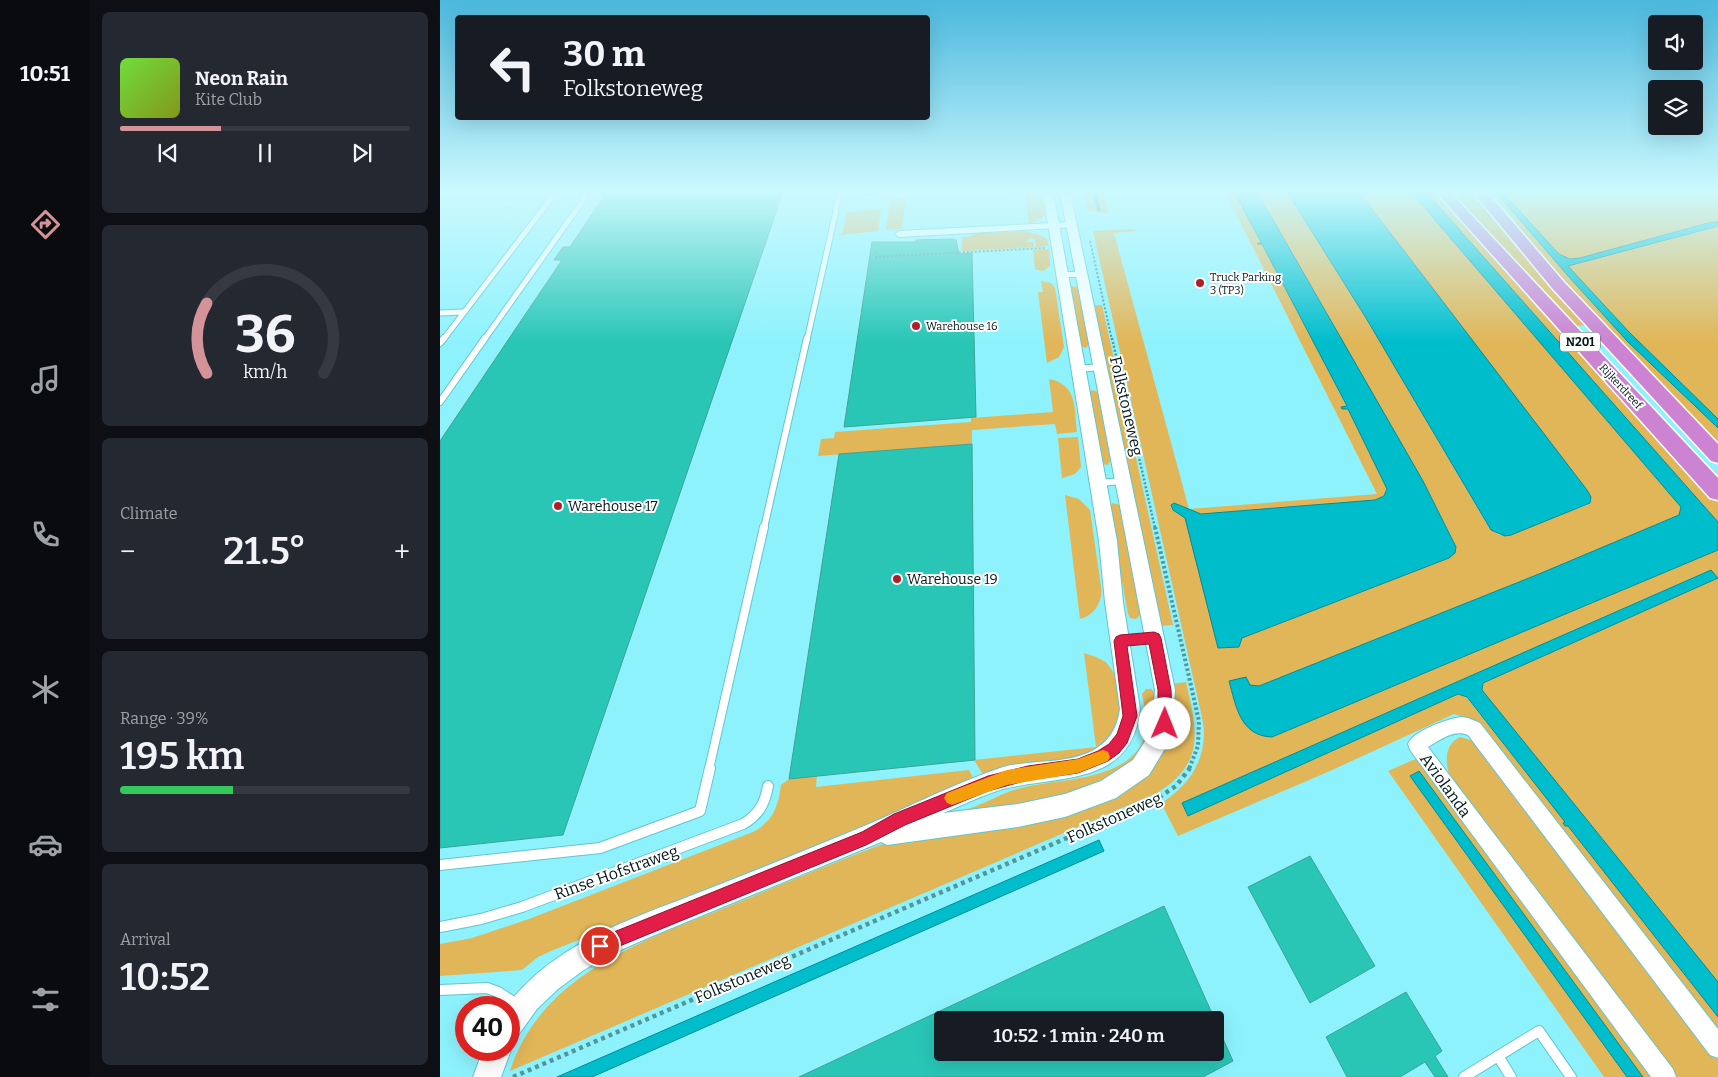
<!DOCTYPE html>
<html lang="en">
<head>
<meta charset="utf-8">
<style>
	:root { --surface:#171b24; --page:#242831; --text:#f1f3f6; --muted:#9ea1a6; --line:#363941; --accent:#d49399 }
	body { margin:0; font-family:Bitter,serif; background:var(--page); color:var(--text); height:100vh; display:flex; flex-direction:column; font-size:19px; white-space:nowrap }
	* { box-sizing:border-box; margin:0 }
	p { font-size:16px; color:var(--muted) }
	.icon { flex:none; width:28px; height:28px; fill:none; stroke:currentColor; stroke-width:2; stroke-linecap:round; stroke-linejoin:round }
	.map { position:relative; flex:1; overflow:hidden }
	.side { display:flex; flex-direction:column; gap:12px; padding:12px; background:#0d0f14; width:350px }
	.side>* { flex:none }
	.banner { position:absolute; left:15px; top:15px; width:475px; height:105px; border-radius:5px; box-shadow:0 5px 20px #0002; background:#171b24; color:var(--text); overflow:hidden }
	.fabs { position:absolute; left:1208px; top:15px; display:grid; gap:10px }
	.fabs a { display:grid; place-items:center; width:55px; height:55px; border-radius:5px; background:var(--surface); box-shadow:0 5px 20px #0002; font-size:25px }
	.speed { position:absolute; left:15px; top:996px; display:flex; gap:10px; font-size:25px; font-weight:700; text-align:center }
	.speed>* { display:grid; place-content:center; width:65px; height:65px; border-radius:50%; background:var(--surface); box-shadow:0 5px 20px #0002; line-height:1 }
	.speed .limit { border:8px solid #d22; background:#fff; color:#111 }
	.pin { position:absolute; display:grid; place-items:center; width:42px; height:42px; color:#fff; margin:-21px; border:2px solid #fff; border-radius:50%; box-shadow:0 1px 5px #0007 }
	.me { position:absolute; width:55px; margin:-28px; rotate:1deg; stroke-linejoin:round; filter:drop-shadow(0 0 4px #0008) }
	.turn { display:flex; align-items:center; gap:18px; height:105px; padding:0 25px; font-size:22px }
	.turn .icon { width:65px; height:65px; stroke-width:2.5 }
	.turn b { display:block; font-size:35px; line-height:42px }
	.big { font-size:38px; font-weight:600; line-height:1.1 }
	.side .widget { flex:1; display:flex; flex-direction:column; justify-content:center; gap:8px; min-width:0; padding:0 18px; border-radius:8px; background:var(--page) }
	.side .dial { align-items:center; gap:0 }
	.dial svg { height:130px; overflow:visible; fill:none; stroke:var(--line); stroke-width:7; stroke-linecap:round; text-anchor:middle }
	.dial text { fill:var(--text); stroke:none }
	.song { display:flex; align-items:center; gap:15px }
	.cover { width:60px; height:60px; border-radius:8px; background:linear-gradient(135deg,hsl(100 70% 55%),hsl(70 70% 35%)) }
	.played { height:5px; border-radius:2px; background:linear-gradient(90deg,var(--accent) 35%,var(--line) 35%) }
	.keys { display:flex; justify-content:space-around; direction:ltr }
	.heat { display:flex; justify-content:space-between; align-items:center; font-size:28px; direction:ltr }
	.charge { height:8px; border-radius:4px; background:linear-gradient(90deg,#34c759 39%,var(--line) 0) }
	.trip { position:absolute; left:494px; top:1011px; width:290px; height:50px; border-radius:5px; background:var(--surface); box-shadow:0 5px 20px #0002; font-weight:600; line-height:50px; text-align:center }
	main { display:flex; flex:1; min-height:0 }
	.tabs { display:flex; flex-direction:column; width:90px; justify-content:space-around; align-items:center; background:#090b0e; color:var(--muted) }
	.tabs .icon { width:35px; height:35px }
	.tabs .on { color:var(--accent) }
	.tabs b { font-size:22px; color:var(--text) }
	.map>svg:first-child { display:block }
	.green { fill:#e1b658 }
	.water { fill:#00bdcc; stroke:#018b96 }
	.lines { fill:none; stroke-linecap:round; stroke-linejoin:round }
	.stream { stroke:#018b96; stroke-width:3 }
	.building { fill:#29c6b6; stroke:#3da296 }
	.service-far3-casing { stroke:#61c5d0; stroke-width:7 }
	.service-far2-casing { stroke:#61c5d0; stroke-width:8 }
	.service-far1-casing { stroke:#61c5d0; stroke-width:10 }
	.service-casing { stroke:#61c5d0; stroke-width:12 }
	.minor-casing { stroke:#61c5d0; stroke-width:2 }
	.tertiary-casing { stroke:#61c5d0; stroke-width:2 }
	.trunk-casing { stroke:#fff; stroke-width:3 }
	.path-far3 { stroke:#53969c; stroke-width:2; stroke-dasharray:2 2; stroke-linecap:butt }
	.path-far2 { stroke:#53969c; stroke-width:2.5; stroke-dasharray:2 2; stroke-linecap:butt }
	.path-far1 { stroke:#53969c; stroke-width:4; stroke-dasharray:2.5 2.5; stroke-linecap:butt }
	.path { stroke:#53969c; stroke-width:4.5; stroke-dasharray:4 4; stroke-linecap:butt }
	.service-far3 { stroke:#fff; stroke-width:5 }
	.service-far2 { stroke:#fff; stroke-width:6 }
	.service-far1 { stroke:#fff; stroke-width:8 }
	.service { stroke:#fff; stroke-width:10 }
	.minor { fill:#fff; fill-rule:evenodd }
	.tertiary { fill:#fff; fill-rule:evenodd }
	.trunk { fill:#cc83d2; fill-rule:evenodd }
	.route { fill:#e11d48; stroke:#92132f }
	.slow { fill:#f59e0b }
	.poi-dot { fill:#b01e27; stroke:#fff; stroke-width:2 }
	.labels { text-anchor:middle; stroke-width:4; stroke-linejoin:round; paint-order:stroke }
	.far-poi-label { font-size:11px; fill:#021719; stroke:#fff; text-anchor:start }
	.far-street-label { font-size:11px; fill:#021719; stroke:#fff }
	.shield { fill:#fff; stroke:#4e5d5e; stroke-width:1 }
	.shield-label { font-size:12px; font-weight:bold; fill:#021719 }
	.poi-label { font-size:14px; fill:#021719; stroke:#fff; text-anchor:start }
	.near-street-label { font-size:16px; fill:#021719; stroke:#fff }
</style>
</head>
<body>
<main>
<nav class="tabs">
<b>10:51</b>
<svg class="icon on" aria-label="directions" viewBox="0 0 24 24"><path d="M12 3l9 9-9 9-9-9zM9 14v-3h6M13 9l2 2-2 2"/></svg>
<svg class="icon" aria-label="music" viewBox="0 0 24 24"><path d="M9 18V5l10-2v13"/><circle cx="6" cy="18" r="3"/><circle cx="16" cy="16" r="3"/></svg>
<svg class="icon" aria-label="phone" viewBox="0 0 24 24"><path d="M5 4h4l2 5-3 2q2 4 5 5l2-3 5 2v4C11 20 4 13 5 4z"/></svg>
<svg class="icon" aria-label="climate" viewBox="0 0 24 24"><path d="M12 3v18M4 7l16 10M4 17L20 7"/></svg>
<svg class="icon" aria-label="car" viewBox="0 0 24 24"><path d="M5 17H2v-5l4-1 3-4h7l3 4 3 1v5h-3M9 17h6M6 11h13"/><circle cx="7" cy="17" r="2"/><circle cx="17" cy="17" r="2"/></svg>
<svg class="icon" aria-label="filters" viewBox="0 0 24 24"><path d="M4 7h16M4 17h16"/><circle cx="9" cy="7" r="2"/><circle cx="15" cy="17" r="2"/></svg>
</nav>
<section class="side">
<div class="widget">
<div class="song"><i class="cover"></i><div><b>Neon Rain</b><p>Kite Club</p></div></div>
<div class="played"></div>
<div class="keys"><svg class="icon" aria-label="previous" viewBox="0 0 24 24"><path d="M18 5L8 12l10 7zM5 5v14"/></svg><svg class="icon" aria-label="pause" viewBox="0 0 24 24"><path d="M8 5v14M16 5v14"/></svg><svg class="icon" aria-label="next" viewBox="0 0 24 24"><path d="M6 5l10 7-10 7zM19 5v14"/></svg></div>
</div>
<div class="widget dial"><svg viewBox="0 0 100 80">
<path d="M14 69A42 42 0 1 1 86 69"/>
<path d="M14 69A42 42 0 0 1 14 26" stroke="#d49399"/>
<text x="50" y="56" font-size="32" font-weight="700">36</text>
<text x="50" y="72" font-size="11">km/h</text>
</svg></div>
<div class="widget"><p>Climate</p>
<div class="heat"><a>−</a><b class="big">21.5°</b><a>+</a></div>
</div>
<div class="widget"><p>Range · 39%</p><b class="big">195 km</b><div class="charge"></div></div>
<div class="widget"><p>Arrival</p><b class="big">10:52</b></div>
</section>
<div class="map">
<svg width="1278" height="1077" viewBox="0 0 1278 1077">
	<rect width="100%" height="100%" fill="#8ef2fc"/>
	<g class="green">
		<path d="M585,192h16l4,23 -8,6 -8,3z"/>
		<path d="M644,192h19l6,21h-11l-4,-2h-6z"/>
		<path d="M785,192h9l27,51 -4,1h5l86,165 39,80 -3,7 -9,4 -174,14 -27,-11 -3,2 2,5 12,7 33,131 21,-1 3,-9 207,-80 5,-16 -31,-61 -166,-289h30l79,126 119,203 6,9 9,5 88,-30 3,-8 -232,-305h52l270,315 -2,8 -140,59 -280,112 -9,-1 22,52 446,-187v27l-8,-7 -528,233 6,13 270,-122 9,4 98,124 -2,2 2,2h3l150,191v21l-249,-319 -15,-5 -124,57 -152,65 -17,-33c30,-18 47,-47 42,-81l-110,-491 42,-2 1,2 -22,2 75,276 188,-15z"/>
		<path d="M986,192h9l21,26 14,10 248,272v22z"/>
		<path d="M1008,192l28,1 112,132 -15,1z"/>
		<path d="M1047,192h9l73,85 59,65 90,86v19l-102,-105 -91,-103 -12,-21 -13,-16z"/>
		<path d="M1062,192h216v30h-7l-131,36 -10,1 -11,-5z"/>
		<path d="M466,198l-4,29 -2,2 -14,1 4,-31z"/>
		<path d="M441,209l-3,22 -40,4 5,-3 3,-20z"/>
		<path d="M1278,226v193l-89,-87 -62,-66z"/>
		<path d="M585,231c9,4 21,1 24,15l-13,1 -1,-8 -6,-1 -2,4h6l1,5 -72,4v-14h7l6,-4z"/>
		<path d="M609,249l1,17 -7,5 -8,-2 -2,-19z"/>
		<path d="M601,281l10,2 4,5 9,59 -5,10 -12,6 -9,-71h5z"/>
		<path d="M632,286l7,2 10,56 -3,4 -5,-2 -11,-59z"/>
		<path d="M653,305h9l71,320 -13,1z"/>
		<path d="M609,379c29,6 25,29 28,53l-20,2 -2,-10 -83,6v14l-154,12 3,-17 13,-1 1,-6 136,-10v-4l82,-6z"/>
		<path d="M653,390l6,3 12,67 -3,5 -5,-1 -14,-72z"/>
		<path d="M638,437l3,30 -6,7 -13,4 -4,-40z"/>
		<path d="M625,495l14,4 11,11 11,77c2,14 -6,28 -21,32z"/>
		<path d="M672,503l8,2 21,109 -5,5 -6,-1 -2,-4 -19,-105z"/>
		<path d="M1278,578v404l-236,-292 1,-7z"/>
		<path d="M644,653l12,4 10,5 13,18 5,28 -14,32 -22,15 -103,23 -11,-18 122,-13z"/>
		<path d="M746,682c11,48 20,81 -29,111l-647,278c32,-99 136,-131 222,-166 48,-20 96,-40 145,-59l16,-5 125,-18 134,-55 14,-21 8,-24 1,-21 -3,-18z"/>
		<path d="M706,689h5l5,4 -1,38 -29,42 -87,33 -115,10c19,-9 22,-1 37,-5 21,-5 39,-18 60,-23 39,-10 118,-6 125,-60 1,-12 -2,-23 -4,-34z"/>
		<path d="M1020,737l14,4 244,316v20h-46l-221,-296c-5,-16 -9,-35 9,-44z"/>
		<path d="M980,757l237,320h-14l-224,-306 -9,5 217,301h-23l-216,-306z"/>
		<path d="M529,770l6,12 -424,169 -13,6 -16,13 -82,6v-32l32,-6 57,-19 224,-87c20,-11 25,-25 28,-47l8,-6 28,-3 -1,11z"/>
	</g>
	<g class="water">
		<path d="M794,192h23l166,289 33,66 -1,6 -6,5 -207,80 -3,9 -21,1 -33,-130 -12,-8 -2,-5 3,-2 27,11 174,-14 9,-4 3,-7 -39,-80h-6l-1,-2 6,-1 -85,-162h-5l4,-2z"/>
		<path d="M847,192h72l228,298 4,7 -1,6 -79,32 -6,1 -14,-6 -125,-212z"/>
		<path d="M971,192h15l292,330v28l-446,187c-32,-1 -36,-31 -43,-56l17,-4 4,8 9,1 280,-112 140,-59 2,-8z"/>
		<path d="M1056,192h6l57,62 11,5 10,-1 132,-36h6v4l-150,40 61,66 89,87v9l-90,-86 -59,-65z"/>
		<path d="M1271,570l7,8 -235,105 -1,7 236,292v35l-150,-191h-3l-2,-3 2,-1 -98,-125 -9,-3 -270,122 -6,-13z"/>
		<path d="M979,771l224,306h-16l-217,-301z"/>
		<path d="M659,840l5,11 -512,226h-35z"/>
	</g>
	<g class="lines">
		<path class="stream" d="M654,192l5,18"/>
	</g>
	<g class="building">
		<path d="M167,192h176l-220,643 -123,13v-407l122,-181h-8l9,-13h7z"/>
		<path d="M511,239l5,1 3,14 13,-1 4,164 -132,10 28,-185h44v-2z"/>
		<path d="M532,444l3,316 -186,19 50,-325z"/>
		<path d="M870,856l65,110 -65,37 -62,-116z"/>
		<path d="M724,906l51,114h-273v32h273v-31l18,40 -30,16h-404z"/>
		<path d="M966,992l36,59 -7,5 13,21h-13l-10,-15 -25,15h-53l-21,-40z"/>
	</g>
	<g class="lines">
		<g class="service-far3-casing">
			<g id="service-far3">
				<path d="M400,193l33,-1"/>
				<path d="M396,208l4,-16"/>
				<path d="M622,275l19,-1"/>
				<path d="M0,313l23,-1"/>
				<path d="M3,340l113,-148"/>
				<path d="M44,340l105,-148"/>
				<path d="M367,340l29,-129"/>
			</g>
		</g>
		<g class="service-far2-casing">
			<g id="service-far2">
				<path d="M0,343l4,-5"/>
				<path d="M638,369l22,-2"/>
				<path d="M0,402l45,-64"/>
				<path d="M658,483l25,-2"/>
				<path d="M324,528l43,-190"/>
			</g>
		</g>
		<g class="service-far1-casing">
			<g id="service-far1">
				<path d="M681,641l31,-3"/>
				<path d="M269,769l55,-242"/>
			</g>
		</g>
		<g class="service-casing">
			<g id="service">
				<path d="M0,865l160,-17 100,-37 10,-43"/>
				<path d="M0,927l41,-8 41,-12 221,-83c16,-9 22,-21 25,-38"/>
				<path d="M0,990l47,-2 11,4 20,13"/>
				<path d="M1058,1056l13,21"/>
				<path d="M1024,1077l75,-46 32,46"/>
			</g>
		</g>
		<g class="minor-casing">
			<g id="minor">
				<path d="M632,222l3,1v4l-176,10 -4,-3 4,-3z"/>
				<path d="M1021,717l7,1 12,5 238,306v29l-8,-3 -242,-320c-14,-6 -28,5 -40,12l245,322 3,8h-25l-241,-327 -2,-6c5,-13 39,-25 53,-27z"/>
			</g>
		</g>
		<g class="tertiary-casing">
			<g id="tertiary">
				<path d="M603,192h10l64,349 6,61 17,107c-8,77 -79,66 -137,80 -20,6 -40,16 -60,24l75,-9 47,-10 36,-13 32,-21 18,-28 4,-42 -95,-498h10l105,498 -3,45 -3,7 -20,33 -33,23 -51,19 -47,10 -131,18 -6,-3 -231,95 -45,20 -24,15 -23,17 -21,20 -18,25 -10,4v-30h-4c50,-66 124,-88 198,-117 46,-18 91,-36 137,-55 54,-21 105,-49 160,-68 29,-9 64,-3 92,-17 18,-10 25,-23 28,-42l-15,-107 -6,-61z"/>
				<path d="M69,1045l2,5 -10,27h-28l10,-27h26z"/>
			</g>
		</g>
		<g class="trunk-casing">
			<g id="trunk">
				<path d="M996,192h14l268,286v22l-8,-2z"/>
				<path d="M1033,192h14l77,90 154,162v19l-7,-2 -159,-173z"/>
			</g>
		</g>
		<g class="path-far3">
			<path d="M573,196l7,-4"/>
			<path d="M650,241l22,99"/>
			<path d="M437,252l-1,5 169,-9"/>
		</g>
		<path class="path-far2" d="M672,338l43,190"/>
		<path class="path-far1" d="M715,527l44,194 -1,25 -9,23"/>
		<path class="path" d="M73,1077l642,-277 21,-14 14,-18"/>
		<use href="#service-far3" class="service-far3"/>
		<use href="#service-far2" class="service-far2"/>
		<use href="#service-far1" class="service-far1"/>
		<use href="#service" class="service"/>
		<use href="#minor" class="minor"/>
		<use href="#tertiary" class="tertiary"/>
		<use href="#trunk" class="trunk"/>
	</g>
	<linearGradient id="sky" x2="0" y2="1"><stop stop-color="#4bb8dd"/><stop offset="0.56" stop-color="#ccf9fe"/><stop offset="1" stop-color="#ccf9fe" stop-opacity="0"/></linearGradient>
	<rect width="1278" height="342" fill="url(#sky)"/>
	<path class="route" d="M714,632l5,2 2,4 10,52 1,34 -2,4 -5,2 -5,-2 -2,-4v-34l-9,-46 -22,2 10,70 -10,27 -8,10 -11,8 -30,12 -50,7 -40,11 -83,34 -39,20 -266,109 -6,-3 -3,-5 3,-6 268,-108 32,-18 94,-38 40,-10 50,-7 20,-8 11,-7 8,-10 6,-18 -9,-75 2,-4 4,-2z"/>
	<path class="slow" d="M663,750l5,2 2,5 -2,4 -30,12 -71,12 -55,20 -5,-2 -3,-5 3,-5 60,-23 71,-11z"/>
	<g class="poi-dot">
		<circle cx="760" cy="283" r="5"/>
		<circle cx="476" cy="326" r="5"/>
		<circle cx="118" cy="506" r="5"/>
		<circle cx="457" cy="579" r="5"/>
	</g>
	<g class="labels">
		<g class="far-poi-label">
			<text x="770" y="281">Truck Parking<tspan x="770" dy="13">3 (TP3)</tspan></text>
			<text x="486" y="330">Warehouse 16</text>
		</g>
		<g class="far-street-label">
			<text transform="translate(1181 386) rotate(47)" y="4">Rijkerdreef</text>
		</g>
		<rect class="shield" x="1120" y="332.5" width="40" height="19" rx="4"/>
		<g class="shield-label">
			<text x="1140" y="346">N201</text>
		</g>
		<g class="poi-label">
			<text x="128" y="511">Warehouse 17</text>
			<text x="467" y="584">Warehouse 19</text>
		</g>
		<g class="near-street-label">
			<text transform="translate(687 406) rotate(77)" y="6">Folkstoneweg</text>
			<text transform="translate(1006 785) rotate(54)" y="6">Aviolanda</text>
			<text transform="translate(674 817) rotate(-24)" y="6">Folkstoneweg</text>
			<text transform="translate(176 872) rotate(-20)" y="6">Rinse Hofstraweg</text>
			<text transform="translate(302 978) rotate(-23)" y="6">Folkstoneweg</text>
		</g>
	</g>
</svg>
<div class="fabs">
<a><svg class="icon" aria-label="sound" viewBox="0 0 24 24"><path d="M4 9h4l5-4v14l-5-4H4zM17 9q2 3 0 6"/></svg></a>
<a><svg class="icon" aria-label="layers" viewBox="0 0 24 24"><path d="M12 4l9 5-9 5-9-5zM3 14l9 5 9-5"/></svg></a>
</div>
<div class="speed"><div class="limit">40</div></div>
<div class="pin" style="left:160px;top:946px;background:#d93025"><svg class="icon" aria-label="arrive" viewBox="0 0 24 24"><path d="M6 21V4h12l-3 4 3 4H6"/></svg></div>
<svg class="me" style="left:725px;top:724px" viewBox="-20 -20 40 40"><circle r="19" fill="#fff"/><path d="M0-13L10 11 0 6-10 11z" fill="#e11d48"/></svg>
<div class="trip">10:52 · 1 min · 240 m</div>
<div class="banner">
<div class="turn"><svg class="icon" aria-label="left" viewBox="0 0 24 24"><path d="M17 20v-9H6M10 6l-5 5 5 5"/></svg><div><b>30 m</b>Folkstoneweg</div></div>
</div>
</div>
</main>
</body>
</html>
